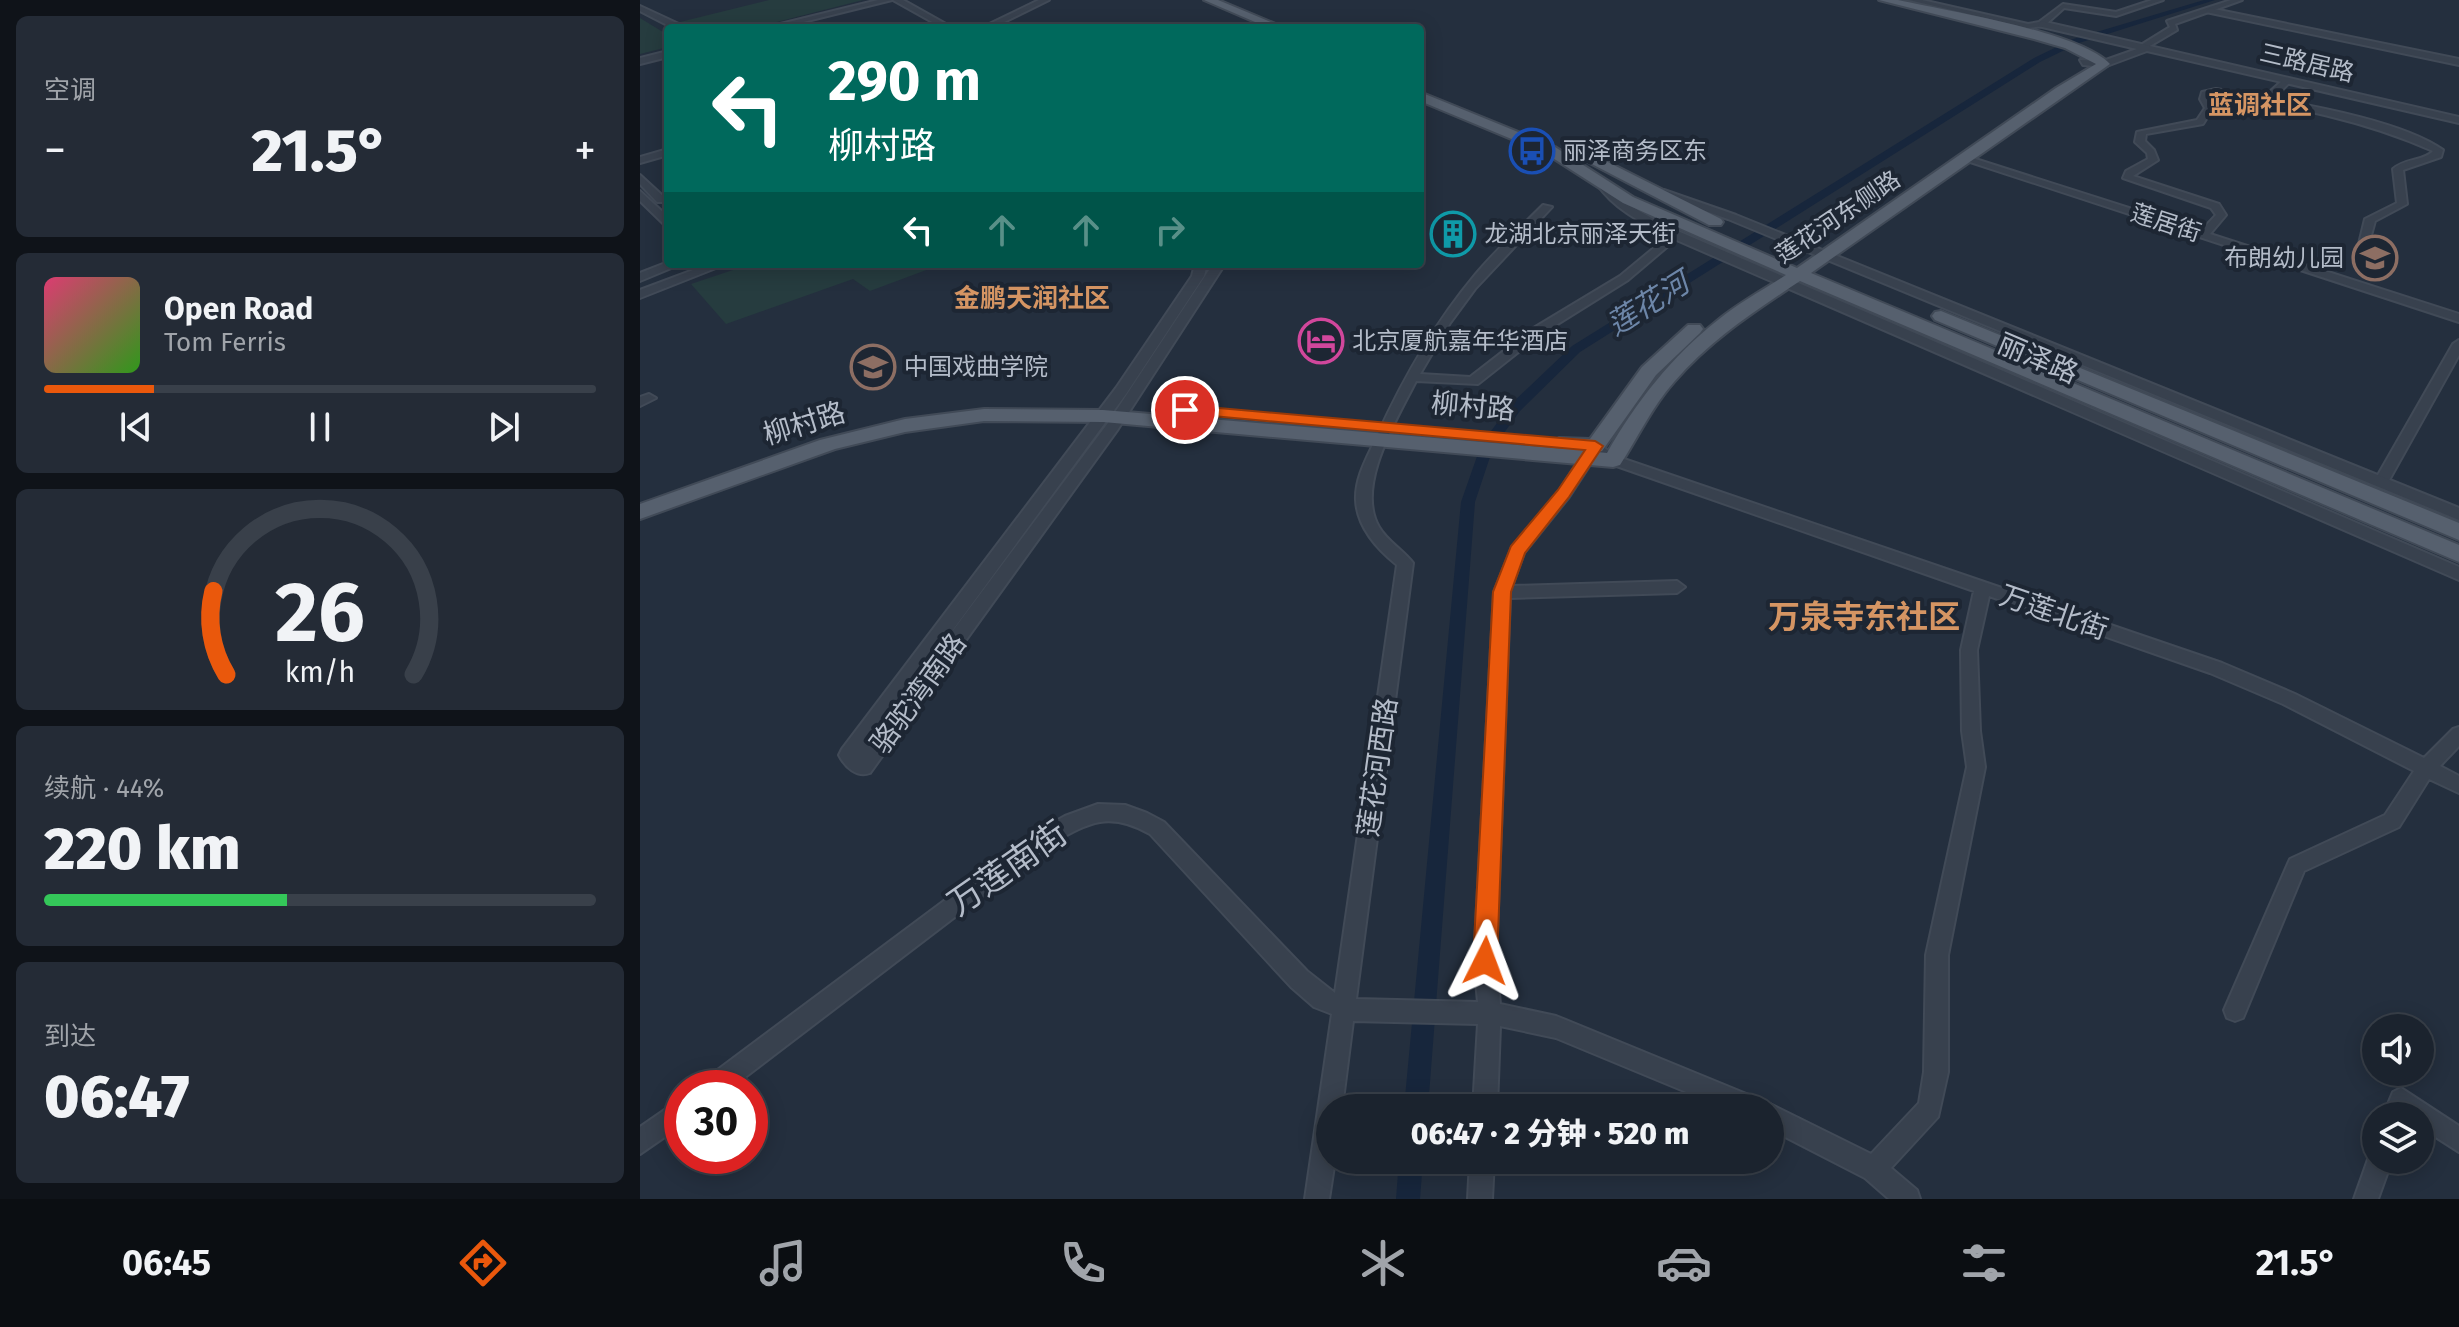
<!DOCTYPE html>
<html lang="zh">
<head>
<meta charset="utf-8">
<style>
	:root { --surface:#1b232e; --page:#242b36; --text:#f1f3f6; --muted:#a0a4aa; --line:#39404a; --accent:#ea580c }
	body { margin:0; font-family:"Fira Sans","Noto Sans SC",sans-serif; background:var(--page); color:var(--text); height:100vh; display:flex; flex-direction:column; font-size:30px; white-space:nowrap }
	* { box-sizing:border-box; margin:0 }
	p { font-size:26px; color:var(--muted) }
	.icon { flex:none; width:44px; height:44px; fill:none; stroke:currentColor; stroke-width:2; stroke-linecap:round; stroke-linejoin:round }
	.map { position:relative; flex:1; overflow:hidden }
	.panel { display:flex; flex-direction:column; gap:16px; padding:16px; background:#0f1319; width:640px }
	.panel>* { flex:none }
	.banner { position:absolute; left:24px; top:24px; width:760px; height:244px; border-radius:8px; box-shadow:0 4px 20px #0003,0 0 0 2px var(--line); background:#00695c; color:#fff; overflow:hidden }
	.tools { position:absolute; left:1722px; top:1014px; display:grid; gap:16px }
	.tools a { display:grid; place-items:center; width:72px; height:72px; border-radius:50%; background:var(--surface); box-shadow:0 4px 20px #0003,0 0 0 2px var(--line); font-size:40px }
	.speed { position:absolute; left:24px; top:1070px; display:flex; gap:16px; font-size:40px; font-weight:700; text-align:center }
	.speed>* { display:grid; place-content:center; width:104px; height:104px; border-radius:50%; background:var(--surface); box-shadow:0 4px 20px #0003,0 0 0 2px var(--line); line-height:1 }
	.speed .limit { border:12px solid #d22; background:#fff; color:#111 }
	.pin { position:absolute; display:grid; place-items:center; width:68px; height:68px; color:#fff; margin:-34px; border:4px solid #fff; border-radius:50%; box-shadow:0 2px 8px #0007 }
	.me { position:absolute; width:88px; margin:-44px; rotate:3deg; stroke-linejoin:round; filter:drop-shadow(0 0 6px #0008) }
	.turn { display:flex; align-items:center; gap:28px; height:168px; padding:0 32px; font-size:36px }
	.turn .icon { width:104px; height:104px; stroke-width:2.5 }
	.turn b { display:block; font-size:56px; line-height:68px }
	.lanes { display:flex; align-items:center; height:76px; padding:0 32px; background:#0003; justify-content:center; gap:40px; direction:ltr }
	.lanes .off { opacity:.35 }
	.big { font-size:60px; font-weight:800; line-height:1.1 }
	.panel .card { flex:1; display:flex; flex-direction:column; justify-content:center; gap:12px; min-width:0; padding:0 28px; border-radius:12px; background:var(--page) }
	.panel .dial { align-items:center; gap:0 }
	.dial svg { height:208px; overflow:visible; fill:none; stroke:var(--line); stroke-width:7; stroke-linecap:round; text-anchor:middle }
	.dial text { fill:var(--text); stroke:none }
	.song { display:flex; align-items:center; gap:24px }
	.cover { width:96px; height:96px; border-radius:12px; background:linear-gradient(135deg,hsl(340 70% 55%),hsl(110 70% 35%)) }
	.played { height:8px; border-radius:4px; background:linear-gradient(90deg,var(--accent) 20%,var(--line) 20%) }
	.keys { display:flex; justify-content:space-around; direction:ltr }
	.heat { display:flex; justify-content:space-between; align-items:center; font-size:44px; direction:ltr }
	.charge { height:12px; border-radius:6px; background:linear-gradient(90deg,#34c759 44%,var(--line) 0) }
	.trip { position:absolute; left:676px; top:1094px; width:468px; height:80px; border-radius:40px; background:var(--surface); box-shadow:0 4px 20px #0003,0 0 0 2px var(--line); font-weight:800; line-height:80px; text-align:center }
	.menu { display:flex; height:128px; justify-content:space-around; align-items:center; background:#0b0e12; color:var(--muted) }
	.menu .icon { width:56px; height:56px }
	.menu .selected { color:var(--accent) }
	.menu b { font-size:36px; color:var(--text) }
	main { display:flex; flex:1; min-height:0 }
	.map>svg:first-child { display:block }
	.green { fill:#263c3f }
	.lines { fill:none; stroke-linecap:round; stroke-linejoin:round }
	.canal { fill:#17263c; fill-rule:evenodd }
	.minor-casing { stroke:#414a57; stroke-width:4 }
	.tertiary-casing { stroke:#414a57; stroke-width:4 }
	.primary-casing { stroke:#414a57; stroke-width:4 }
	.minor { fill:#38414e; fill-rule:evenodd }
	.tertiary { fill:#38414e; fill-rule:evenodd }
	.primary { fill:#56606e; fill-rule:evenodd }
	.route { fill:#ea580c; stroke:#983908; stroke-width:2 }
	.labels { text-anchor:middle; stroke-width:8; stroke-linejoin:round; paint-order:stroke }
	.far-street-label { font-size:24px; fill:#b4bcc9; stroke:#1d2633 }
	.far-poi-label { font-size:24px; fill:#b4bcc9; stroke:#1d2633; text-anchor:start }
	.far-quarter-label { font-size:26px; font-weight:bold; fill:#d59563; stroke:#1d2633 }
	.street-label { font-size:28px; fill:#b4bcc9; stroke:#1d2633 }
	.water-label { font-size:30px; font-style:italic; fill:#6d86a8; stroke:#1d2633 }
	.quarter-label { font-size:32px; font-weight:bold; fill:#d59563; stroke:#1d2633 }
	.near-street-label { font-size:34px; fill:#b4bcc9; stroke:#1d2633 }
</style>
</head>
<body>
<main>
<section class="panel">
<div class="card"><p>空调</p>
<div class="heat"><a>−</a><b class="big">21.5°</b><a>+</a></div>
</div>
<div class="card">
<div class="song"><i class="cover"></i><div><b>Open Road</b><p>Tom Ferris</p></div></div>
<div class="played"></div>
<div class="keys"><svg class="icon" aria-label="previous" viewBox="0 0 24 24"><path d="M18 5L8 12l10 7zM5 5v14"/></svg><svg class="icon" aria-label="pause" viewBox="0 0 24 24"><path d="M8 5v14M16 5v14"/></svg><svg class="icon" aria-label="next" viewBox="0 0 24 24"><path d="M6 5l10 7-10 7zM19 5v14"/></svg></div>
</div>
<div class="card dial"><svg viewBox="0 0 100 80">
<path d="M14 69A42 42 0 1 1 86 69"/>
<path d="M14 69A42 42 0 0 1 9 37" stroke="#ea580c"/>
<text x="50" y="56" font-size="32" font-weight="700">26</text>
<text x="50" y="72" font-size="11">km/h</text>
</svg></div>
<div class="card"><p>续航 · 44%</p><b class="big">220 km</b><div class="charge"></div></div>
<div class="card"><p>到达</p><b class="big">06:47</b></div>
</section>
<div class="map">
<svg width="1819" height="1199" viewBox="0 0 1819 1199">
	<rect width="100%" height="100%" fill="#242f3e"/>
	<g class="green">
		<path d="M129,0h94l-110,28h-55l-18,-6z"/>
		<path d="M0,18l28,17v12l-28,7z"/>
		<path d="M111,264h171l7,5 -59,22 -17,-12 -127,45 -35,-40z"/>
	</g>
	<g class="lines">
		<g class="canal">
			<path d="M1564,0h11l-136,43 -39,19 -460,290 -60,59 -27,37 -18,54 -47,606h-24l57,-606 20,-57 29,-40 62,-59 462,-288 39,-19z"/>
			<path d="M759,1160h24l-3,39h-24z"/>
		</g>
		<g class="minor-casing">
			<g id="minor">
				<path d="M1269,0h13l106,24 11,-2 24,-18 53,8 36,-12h11l-47,16 -52,-8 -20,18 -16,2z"/>
				<path d="M1591,0h11l-67,24 2,6 -34,20 -7,-2 34,-21 -3,-6z"/>
				<path d="M1644,79l7,2 -18,18c46,8 132,24 170,51l-2,7 -38,13 4,34 -32,17 -8,29 -9,-2 7,-29 32,-16 -4,-34c12,-11 31,-8 40,-18 -69,-31 -142,-45 -217,-56l-7,1 4,12 -10,16 -57,10 -1,7 9,9 4,10 -25,16 86,28 7,11 -16,19 249,80v8l-501,-164 8,-2 235,75 15,-16 -5,-7 -88,-30 3,-7 22,-12 -1,-6 -12,-11 2,-10 60,-12 8,-12 -5,-9 2,-7 14,-3 48,8z"/>
				<path d="M903,205l9,2 -77,82 -25,34 -30,51 50,3 62,-48 88,-53 52,-43 9,2 -53,45 -88,55 -62,49 -62,-3c-19,38 -61,105 -37,146 8,14 24,23 34,36l-57,436 122,3 -4,-41 20,-369 18,-45 47,-56 31,-48 5,-1 23,15 604,206 73,31 129,64 29,-29 6,-2v19l-19,20 19,10v17l-30,-14 -30,48 -95,44 -61,147 -8,3 -8,-3 -3,-8 66,-151 95,-44 29,-44 -131,-67 -73,-31 -221,-77 -12,54 3,81 5,36 -37,188v117l-10,45 -47,51 26,22 3,9h-31l-24,-21 -95,-49v-21h-45l-169,-70 -56,-12 -3,82h-24l5,-84 -125,-3 -11,87h-12v52h5l-6,39h-24l27,-185 -18,-7 -23,-20 -141,-153c-42,-24 -62,-11 -101,11l-318,243h-31l4,-8 331,-247 30,-17 33,-12 27,1 22,8 17,9 143,149 28,22 62,-428c-20,-16 -40,-39 -41,-65 -1,-23 12,-44 21,-64 26,-57 57,-112 98,-161 21,-25 45,-47 68,-70zM957,454l11,9 366,128 -13,59 1,81 5,36 -41,188 -2,117 -5,31 -48,51 -93,-46 -8,-4 -6,3 -3,-7 -205,-84 -56,-12 -4,-43 14,-363 167,-5 8,-6 -8,-6 -165,5 12,-33 45,-56z"/>
				<path d="M1819,340v15l-71,127 -2,3h-10l-2,-3 79,-138z"/>
				<path d="M9,394l7,4 -16,8v-9z"/>
				<path d="M1761,1088l58,38v26l-39,-25v-11h-37l10,-24z"/>
				<path d="M42,1098v27l-42,29v-27z"/>
				<path d="M1736,1149v11h16l-14,39h-24l17,-48z"/>
				<path d="M830,1160h24l-2,39h-24z"/>
			</g>
		</g>
		<g class="tertiary-casing">
			<g id="tertiary">
				<path d="M238,0h14l-113,28h-15z"/>
				<path d="M253,0h10l50,28h-10z"/>
				<path d="M399,0h10l-57,28h-11z"/>
				<path d="M0,6l43,20 1,2h-11l-33,-17z"/>
				<path d="M1569,8l250,51v6l-253,-53z"/>
				<path d="M1401,21l418,96v6l-312,-72 -43,16 -21,-2 -3,-5 23,1 34,-12 -99,-23z"/>
				<path d="M28,51v6l-28,7v-6z"/>
				<path d="M28,149v6l-28,8v-6z"/>
				<path d="M0,175l25,23v4h-8l-17,-18z"/>
				<path d="M959,182h8c18,25 46,37 73,50l779,335v13l-787,-342c-29,-15 -56,-27 -75,-54z"/>
				<path d="M1024,190l72,25 723,293v12l-731,-301 -68,-24 -2,-2z"/>
				<path d="M0,191l28,26v11l-28,-27z"/>
				<path d="M28,262l13,2 -41,17v-8z"/>
				<path d="M69,264h17l-86,34v-8z"/>
				<path d="M555,264h12l-3,12 -78,118 -207,282 189,-253 105,-159h12l-107,165 -248,344c-13,5 -25,-6 -31,-18l3,-6 274,-361 76,-112z"/>
			</g>
		</g>
		<g class="primary-casing">
			<g id="primary">
				<path d="M564,0h14l67,28h-16z"/>
				<path d="M1239,0h19c49,11 180,31 212,64l-299,209 648,272v17l-659,-281c-45,30 -90,59 -126,101 -22,25 -36,55 -54,83l-7,2 -510,-45 -119,-1 -79,11 -70,17 -195,70v-15l180,-64 85,-21 79,-10 119,1 463,39 -10,-6 3,-5 31,1 52,-72 46,-42h12l3,4 -3,4 -44,42 -54,76 -5,1 10,1c29,-51 65,-97 111,-133 21,-17 45,-30 68,-45l-163,-72 -78,-50 -125,-52v-9l135,55 78,50 164,71 259,-180 40,-24 -31,-16 -31,-9z"/>
				<path d="M930,143l151,76 2,3 -2,3h-12l-144,-75v-6z"/>
				<path d="M1301,311l518,212v17l-524,-220 -3,-4 3,-4z"/>
			</g>
		</g>
		<use href="#minor" class="minor"/>
		<use href="#tertiary" class="tertiary"/>
		<use href="#primary" class="primary"/>
	</g>
	<path class="route" d="M545,405l410,36 8,5 -34,51 -44,56 -14,39 -14,369 -4,8 -8,4 -9,-4 -3,-8 20,-369 18,-46 47,-56 27,-40 -405,-37 -2,-3z"/>
	<defs>
		<g id="bus-ring" transform="scale(2.3)"><circle r="9.5" fill="#1d2633" stroke="#1a4fb4" stroke-width="1.5"/><path d="M-5-6H5V4H4V6H2V4H-2V6H-4V4H-5ZM-3.5-4V0h7V-4ZM-3.5 1.2v1.5H-2V1.2ZM2 1.2v1.5H3.5V1.2Z" fill="#1a4fb4"/></g>
		<g id="building-ring" transform="scale(2.3)"><circle r="9.5" fill="#1d2633" stroke="#0f9aa8" stroke-width="1.5"/><path d="M-4-6H4V6H1V3H-1V6H-4ZM-2.5-4.3h1.7v1.8h-1.7ZM.8-4.3h1.7v1.8H.8ZM-2.5-1h1.7V.8h-1.7ZM.8-1h1.7V.8H.8Z" fill="#0f9aa8"/></g>
		<g id="school-ring" transform="scale(2.3)"><circle r="9.5" fill="#1d2633" stroke="#8d6e63" stroke-width="1.5"/><path d="M0-5L7-2L0 1L-7-2ZM-4 1L0 2.5L4 1V4Q0 6-4 4Z" fill="#8d6e63"/></g>
		<g id="hotel-ring" transform="scale(2.3)"><circle r="9.5" fill="#1d2633" stroke="#d1479c" stroke-width="1.5"/><path d="M-6-4.5h1.5V1H6V5H4.5V3h-9V5H-6ZM-4 0a1.8 1.8 0 1 1 3.6 0ZM.5 0V-2.5h3Q6-2.5 6 0Z" fill="#d1479c"/></g>
		<g id="university-ring" transform="scale(2.3)"><circle r="9.5" fill="#1d2633" stroke="#8d6e63" stroke-width="1.5"/><path d="M0-5L7-2L0 1L-7-2ZM-4 1L0 2.5L4 1V4Q0 6-4 4Z" fill="#8d6e63"/></g>
	</defs>
	<g fill-rule="evenodd">
		<use href="#bus-ring" x="892" y="151"/>
		<use href="#building-ring" x="813" y="234"/>
		<use href="#school-ring" x="1735" y="258"/>
		<use href="#hotel-ring" x="681" y="341"/>
		<use href="#university-ring" x="233" y="367"/>
	</g>
	<g class="labels">
		<g class="far-street-label">
			<text transform="translate(1667 63) rotate(13)" y="8">三路居路</text>
			<text transform="translate(1198 217) rotate(-34)" y="8">莲花河东侧路</text>
			<text transform="translate(1526 223) rotate(18)" y="8">莲居街</text>
		</g>
		<g class="far-poi-label">
			<text x="923" y="159">丽泽商务区东</text>
			<text x="844" y="242">龙湖北京丽泽天街</text>
			<text x="1704" y="266" text-anchor="end">布朗幼儿园</text>
			<text x="712" y="349">北京厦航嘉年华酒店</text>
			<text x="264" y="375">中国戏曲学院</text>
		</g>
		<g class="far-quarter-label">
			<text x="1620" y="114">蓝调社区</text>
			<text x="392" y="307">金鹏天润社区</text>
		</g>
		<g class="street-label">
			<text transform="translate(1398 358) rotate(23)" y="10">丽泽路</text>
			<text transform="translate(833 406) rotate(5)" y="10">柳村路</text>
			<text transform="translate(164 423) rotate(-17)" y="10">柳村路</text>
			<text transform="translate(1414 612) rotate(19)" y="10">万莲北街</text>
			<text transform="translate(278 693) rotate(-54)" y="10">骆驼湾南路</text>
			<text transform="translate(737 767) rotate(-82)" y="10">莲花河西路</text>
		</g>
		<g class="water-label">
			<text transform="translate(1008 304) rotate(-32)" y="10">莲花河</text>
		</g>
		<g class="quarter-label">
			<text x="1224" y="628">万泉寺东社区</text>
		</g>
		<g class="near-street-label">
			<text transform="translate(367 868) rotate(-35)" y="12">万莲南街</text>
		</g>
	</g>
</svg>
<div class="tools">
<a><svg class="icon" aria-label="sound" viewBox="0 0 24 24"><path d="M4 9h4l5-4v14l-5-4H4zM17 9q2 3 0 6"/></svg></a>
<a><svg class="icon" aria-label="layers" viewBox="0 0 24 24"><path d="M12 4l9 5-9 5-9-5zM3 14l9 5 9-5"/></svg></a>
</div>
<div class="speed"><div class="limit">30</div></div>
<div class="pin" style="left:545px;top:410px;background:#d93025"><svg class="icon" aria-label="arrive" viewBox="0 0 24 24"><path d="M6 21V4h12l-3 4 3 4H6"/></svg></div>
<svg class="me" style="left:845px;top:961px" viewBox="-20 -20 40 40"><path d="M0-17L14 15 0 8-14 15z" fill="#ea580c" stroke="#fff" stroke-width="4"/></svg>
<div class="trip">06:47 · 2 分钟 · 520 m</div>
<div class="banner">
<div class="turn"><svg class="icon" aria-label="left" viewBox="0 0 24 24"><path d="M17 20v-9H6M10 6l-5 5 5 5"/></svg><div><b>290 m</b>柳村路</div></div>
<div class="lanes"><svg class="icon" aria-label="left" viewBox="0 0 24 24"><path d="M17 20v-9H6M10 6l-5 5 5 5"/></svg><svg class="icon off" aria-label="ahead" viewBox="0 0 24 24"><path d="M12 20V5M6 11l6-6 6 6"/></svg><svg class="icon off" aria-label="ahead" viewBox="0 0 24 24"><path d="M12 20V5M6 11l6-6 6 6"/></svg><svg class="icon off" aria-label="right" viewBox="0 0 24 24"><path d="M7 20v-9h11M14 6l5 5-5 5"/></svg></div>
</div>
</div>
</main>
<nav class="menu">
<b>06:45</b>
<svg class="icon selected" aria-label="directions" viewBox="0 0 24 24"><path d="M12 3l9 9-9 9-9-9zM9 14v-3h6M13 9l2 2-2 2"/></svg>
<svg class="icon" aria-label="music" viewBox="0 0 24 24"><path d="M9 18V5l10-2v13"/><circle cx="6" cy="18" r="3"/><circle cx="16" cy="16" r="3"/></svg>
<svg class="icon" aria-label="phone" viewBox="0 0 24 24"><path d="M5 4h4l2 5-3 2q2 4 5 5l2-3 5 2v4C11 20 4 13 5 4z"/></svg>
<svg class="icon" aria-label="climate" viewBox="0 0 24 24"><path d="M12 3v18M4 7l16 10M4 17L20 7"/></svg>
<svg class="icon" aria-label="car" viewBox="0 0 24 24"><path d="M5 17H2v-5l4-1 3-4h7l3 4 3 1v5h-3M9 17h6M6 11h13"/><circle cx="7" cy="17" r="2"/><circle cx="17" cy="17" r="2"/></svg>
<svg class="icon" aria-label="filters" viewBox="0 0 24 24"><path d="M4 7h16M4 17h16"/><circle cx="9" cy="7" r="2"/><circle cx="15" cy="17" r="2"/></svg>
<b>21.5°</b>
</nav>
</body>
</html>
